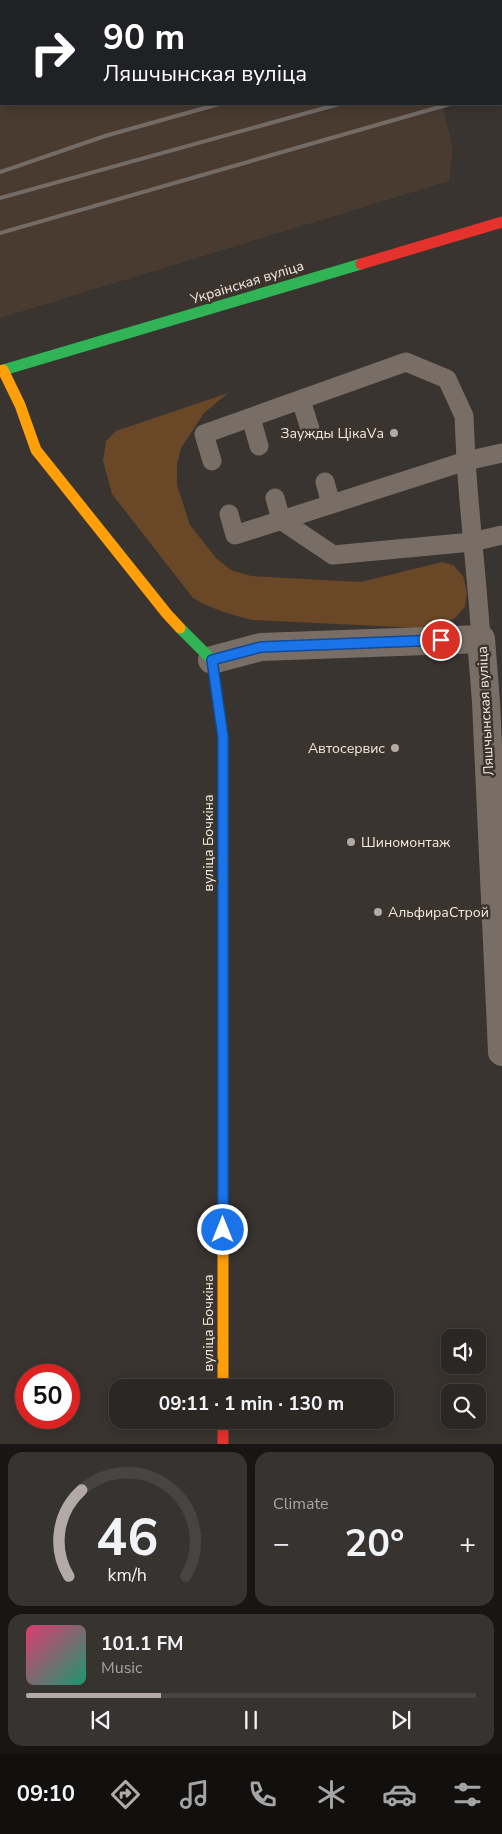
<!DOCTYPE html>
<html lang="en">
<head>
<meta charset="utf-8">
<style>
	:root { --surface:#2b2724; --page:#373331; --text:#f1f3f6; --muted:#a6a5a6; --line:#474441; --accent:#b1aaa6 }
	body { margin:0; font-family:"Nunito Sans",sans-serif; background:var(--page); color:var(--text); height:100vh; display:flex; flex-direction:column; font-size:19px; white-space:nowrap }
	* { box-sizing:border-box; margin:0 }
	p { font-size:16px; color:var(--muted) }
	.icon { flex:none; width:28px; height:28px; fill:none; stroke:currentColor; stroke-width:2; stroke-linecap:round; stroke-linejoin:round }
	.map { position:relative; height:1444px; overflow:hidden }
	.sheet { display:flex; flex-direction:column; gap:8px; padding:8px; background:#181514; flex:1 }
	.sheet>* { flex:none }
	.hud { position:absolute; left:0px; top:0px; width:502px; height:105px; box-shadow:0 2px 12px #0003,0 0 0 1px var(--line); background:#202124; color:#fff; overflow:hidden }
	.controls { position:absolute; left:441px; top:1329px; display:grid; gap:10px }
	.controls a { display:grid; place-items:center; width:45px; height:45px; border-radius:10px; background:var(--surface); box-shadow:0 2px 12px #0003,0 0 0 1px var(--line); font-size:25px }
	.speed { position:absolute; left:15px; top:1364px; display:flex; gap:10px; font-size:25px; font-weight:700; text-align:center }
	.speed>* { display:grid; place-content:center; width:65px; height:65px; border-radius:50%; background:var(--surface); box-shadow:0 2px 12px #0003,0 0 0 1px var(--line); line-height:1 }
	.speed .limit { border:8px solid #d22; background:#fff; color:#111 }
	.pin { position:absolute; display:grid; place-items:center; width:42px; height:42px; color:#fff; margin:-21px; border:2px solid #fff; border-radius:50%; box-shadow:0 1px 5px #0007 }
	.me { position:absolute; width:55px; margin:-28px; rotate:0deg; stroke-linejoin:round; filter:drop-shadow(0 0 4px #0008) }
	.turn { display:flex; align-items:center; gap:18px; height:105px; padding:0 20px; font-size:22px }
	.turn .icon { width:65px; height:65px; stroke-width:2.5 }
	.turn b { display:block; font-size:35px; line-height:42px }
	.big { font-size:38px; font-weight:700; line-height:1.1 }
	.sheet .widget { flex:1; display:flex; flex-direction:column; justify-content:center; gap:8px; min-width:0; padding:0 18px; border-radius:15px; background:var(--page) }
	.sheet .dial { align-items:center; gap:0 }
	.dial svg { height:130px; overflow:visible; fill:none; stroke:var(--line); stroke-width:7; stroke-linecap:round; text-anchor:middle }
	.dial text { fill:var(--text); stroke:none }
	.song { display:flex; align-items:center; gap:15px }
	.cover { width:60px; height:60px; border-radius:8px; background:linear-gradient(135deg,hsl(340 70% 55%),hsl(160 70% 35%)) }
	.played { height:5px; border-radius:2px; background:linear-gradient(90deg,var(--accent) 30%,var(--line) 30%) }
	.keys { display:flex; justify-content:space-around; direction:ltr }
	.heat { display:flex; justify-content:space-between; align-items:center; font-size:28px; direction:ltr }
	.sheet .tiles { flex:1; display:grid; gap:8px; grid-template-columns:1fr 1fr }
	.widget:last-child { grid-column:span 2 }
	.trip { position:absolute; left:109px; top:1379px; width:285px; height:50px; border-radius:15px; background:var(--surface); box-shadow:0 2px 12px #0003,0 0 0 1px var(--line); font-weight:700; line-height:50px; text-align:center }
	.tabs { display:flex; height:80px; justify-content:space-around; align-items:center; background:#11100e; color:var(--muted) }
	.tabs .icon { width:35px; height:35px }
	.tabs .active { color:var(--accent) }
	.tabs b { font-size:22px; color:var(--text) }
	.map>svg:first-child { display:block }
	.built { fill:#493b30 }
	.green { fill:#6a4727 }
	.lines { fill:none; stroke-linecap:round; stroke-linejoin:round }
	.lane { stroke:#786e66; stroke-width:19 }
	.street { stroke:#786e66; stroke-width:28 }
	.fast { stroke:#30b455; stroke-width:11 }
	.slow { stroke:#ff9f0a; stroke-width:11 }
	.jam { stroke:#e5322d; stroke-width:11 }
	.rail { stroke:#726b66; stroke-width:4 }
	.route-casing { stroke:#114b97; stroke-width:12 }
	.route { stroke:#1a73e8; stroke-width:9 }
	.poi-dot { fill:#b1aaa6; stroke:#3d342c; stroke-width:2 }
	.labels { text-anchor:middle; stroke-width:5; stroke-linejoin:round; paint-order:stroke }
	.street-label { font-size:14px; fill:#f1eae6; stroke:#3d342c }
	.poi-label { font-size:14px; fill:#f1eae6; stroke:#3d342c; text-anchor:end }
</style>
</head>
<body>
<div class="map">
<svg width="502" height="1444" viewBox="0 0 502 1444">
	<rect width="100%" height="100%" fill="#393430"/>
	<g class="built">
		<path d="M0,0h165l-164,1v103h441l11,45 -4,32 -449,137z"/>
		<path d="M175,0h243l1,1h-248z"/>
	</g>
	<path class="green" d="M228,393l-24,20 -23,35 -4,16v21l13,40 26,33 15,12 20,6 110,6 81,-20 11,3 10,11 4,16 -2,15 -10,11 -14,8 -22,2 -166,-8c-22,-5 -41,-11 -60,-22l-81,-104 -9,-33 3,-20 10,-10z"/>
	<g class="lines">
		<g class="lane">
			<path d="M301,400l9,29"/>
			<path d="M251,418l8,28"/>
			<path d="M212,461l-8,-27 202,-72 41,17 17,37 2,45 -231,74 -6,-21"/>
			<path d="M325,482l6,22"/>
			<path d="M275,498l6,22 52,35 139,-13 30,-7"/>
			<path d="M481,639c-4,-60 -11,-118 -15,-178l36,-8"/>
		</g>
		<path class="street" d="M212,660l49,-13 220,-8 5,63 16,350"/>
		<g class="fast">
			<path d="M478,0v1"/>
			<path d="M501,78l1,3"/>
			<path d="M0,371l361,-107"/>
			<path d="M180,628l32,32 11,77v315"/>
		</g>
		<g class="slow">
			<path d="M3,370l17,35 16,45 131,164 13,14"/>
			<path d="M223,1052v336"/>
		</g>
		<g class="jam">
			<path d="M361,264l141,-42"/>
			<path d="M223,1420v24"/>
		</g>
		<g class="rail">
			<path d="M501,5h1"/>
			<path d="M501,25h1"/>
			<path d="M501,59h1"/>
			<path d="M501,90h1"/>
			<path d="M0,95h1"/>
			<path d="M0,172l105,-36 114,-32"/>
			<path d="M0,198l339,-94"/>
			<path d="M0,233l450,-129"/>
		</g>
	</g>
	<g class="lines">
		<g class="route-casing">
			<path id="route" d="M223,1230v-493l-11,-77 49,-13 180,-7"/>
		</g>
		<use href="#route" class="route"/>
	</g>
	<g class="poi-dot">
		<circle cx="394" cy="433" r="5"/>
		<circle cx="395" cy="748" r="5"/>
		<circle cx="351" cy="842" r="5"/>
		<circle cx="378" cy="912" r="5"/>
	</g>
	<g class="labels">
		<g class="street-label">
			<text transform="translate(247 282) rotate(-17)" y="5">Украінская вуліца</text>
			<text transform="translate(485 711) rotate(-93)" y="5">Ляшчынская вуліца</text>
			<text transform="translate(208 843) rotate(-90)" y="5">вуліца Бочкіна</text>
			<text transform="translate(208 1323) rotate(-90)" y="5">вуліца Бочкіна</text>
		</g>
		<g class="poi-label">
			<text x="384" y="438">Заужды ЦікаVа</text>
			<text x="385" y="753">Автосервис</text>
			<text x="361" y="847" text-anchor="start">Шиномонтаж</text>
			<text x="388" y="917" text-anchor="start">АльфираСтрой</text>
		</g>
	</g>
</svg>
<div class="controls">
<a><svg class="icon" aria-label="sound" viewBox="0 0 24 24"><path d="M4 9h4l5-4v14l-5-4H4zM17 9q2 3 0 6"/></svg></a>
<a><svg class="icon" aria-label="search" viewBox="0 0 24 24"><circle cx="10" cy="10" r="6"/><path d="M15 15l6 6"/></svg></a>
</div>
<div class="speed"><div class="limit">50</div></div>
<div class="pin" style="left:441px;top:640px;background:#d93025"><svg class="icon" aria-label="arrive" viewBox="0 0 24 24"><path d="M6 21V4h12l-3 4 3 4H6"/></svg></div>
<svg class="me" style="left:223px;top:1230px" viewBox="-20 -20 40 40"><circle r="17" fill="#1a73e8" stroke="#fff" stroke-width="3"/><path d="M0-11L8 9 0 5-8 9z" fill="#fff"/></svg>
<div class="trip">09:11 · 1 min · 130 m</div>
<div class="hud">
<div class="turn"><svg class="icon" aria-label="right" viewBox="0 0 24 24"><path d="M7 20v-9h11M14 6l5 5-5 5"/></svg><div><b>90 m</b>Ляшчынская вуліца</div></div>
</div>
</div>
<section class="sheet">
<div class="tiles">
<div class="widget dial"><svg viewBox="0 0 100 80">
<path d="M14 69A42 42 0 1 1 86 69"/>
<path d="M14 69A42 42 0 0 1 22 16" stroke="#b1aaa6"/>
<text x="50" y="56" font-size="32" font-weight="700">46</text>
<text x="50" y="72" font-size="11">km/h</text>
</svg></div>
<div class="widget"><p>Climate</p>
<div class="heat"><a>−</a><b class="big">20°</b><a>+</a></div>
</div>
<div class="widget">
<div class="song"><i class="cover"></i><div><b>101.1 FM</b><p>Music</p></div></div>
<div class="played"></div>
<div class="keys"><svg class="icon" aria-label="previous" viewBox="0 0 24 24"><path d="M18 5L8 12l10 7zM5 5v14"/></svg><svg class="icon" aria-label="pause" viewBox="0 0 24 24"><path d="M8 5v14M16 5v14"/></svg><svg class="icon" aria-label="next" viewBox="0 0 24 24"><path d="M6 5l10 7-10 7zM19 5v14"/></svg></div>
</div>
</div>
</section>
<nav class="tabs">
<b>09:10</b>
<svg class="icon active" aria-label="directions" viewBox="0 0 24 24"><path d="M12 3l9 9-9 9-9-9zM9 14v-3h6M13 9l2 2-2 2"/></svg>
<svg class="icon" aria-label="music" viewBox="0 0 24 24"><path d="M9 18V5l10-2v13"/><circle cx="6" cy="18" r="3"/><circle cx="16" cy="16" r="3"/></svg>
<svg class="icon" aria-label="phone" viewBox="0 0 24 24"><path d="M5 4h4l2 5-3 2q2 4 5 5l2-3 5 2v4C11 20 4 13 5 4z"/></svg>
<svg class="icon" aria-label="climate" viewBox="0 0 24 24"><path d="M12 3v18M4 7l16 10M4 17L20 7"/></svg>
<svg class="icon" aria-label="car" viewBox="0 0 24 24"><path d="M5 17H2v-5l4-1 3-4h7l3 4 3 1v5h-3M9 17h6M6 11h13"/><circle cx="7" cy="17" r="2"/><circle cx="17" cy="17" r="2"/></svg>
<svg class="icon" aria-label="filters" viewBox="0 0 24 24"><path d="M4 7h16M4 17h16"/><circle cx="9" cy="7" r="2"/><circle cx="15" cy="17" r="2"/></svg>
</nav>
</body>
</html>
